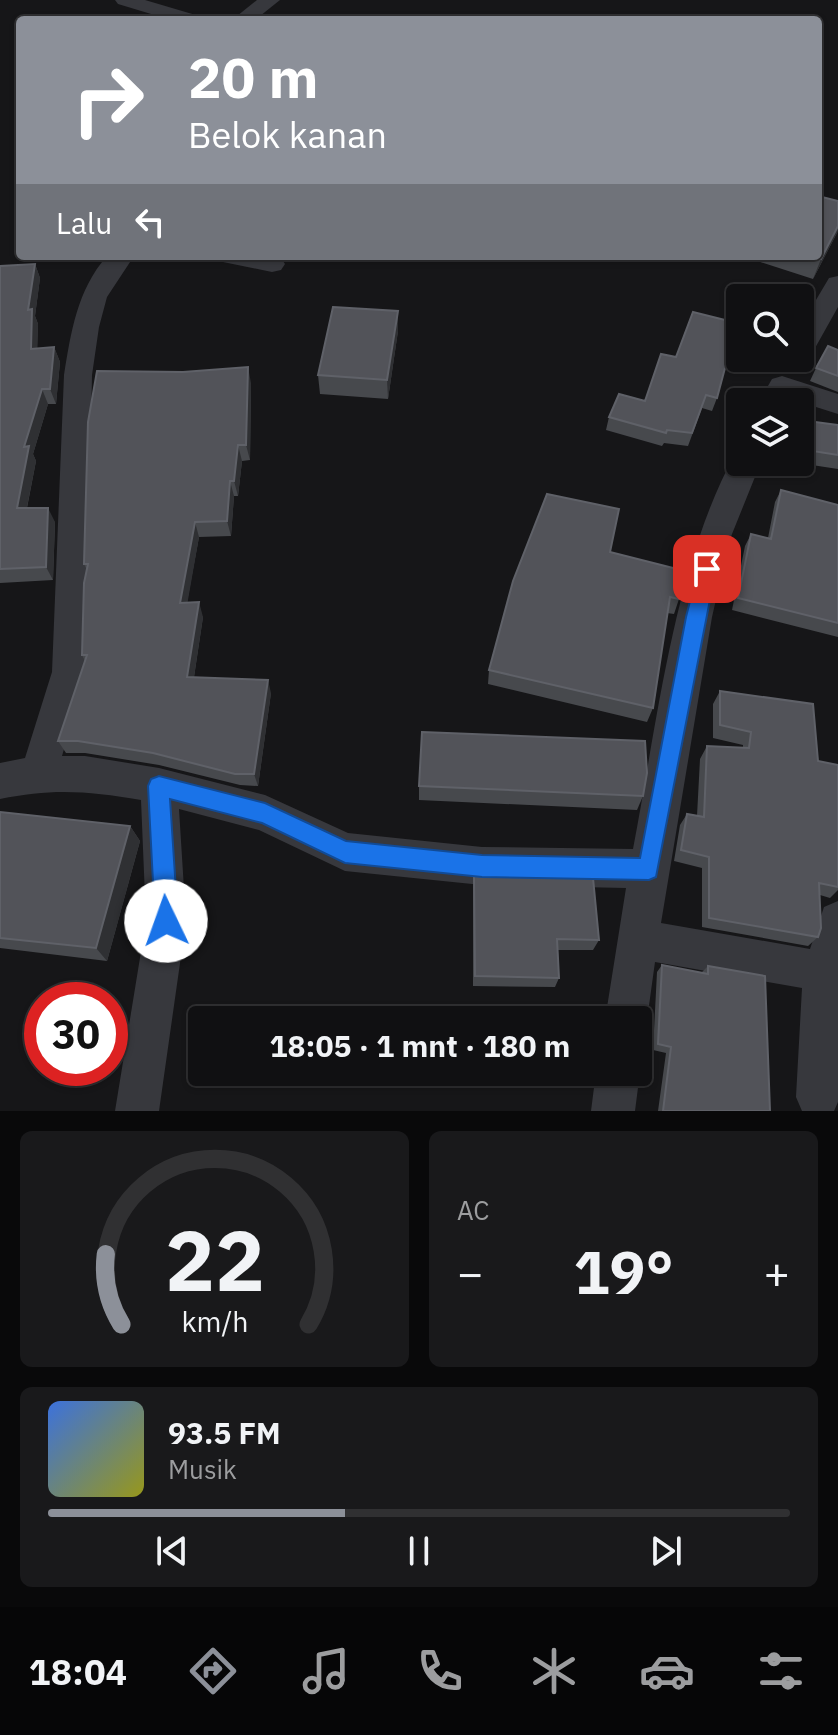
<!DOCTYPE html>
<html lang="id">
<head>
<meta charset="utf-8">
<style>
	:root { --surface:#101012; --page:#19191b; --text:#f1f3f6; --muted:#9c9d9f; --line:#303032; --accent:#8c9099 }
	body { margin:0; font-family:"IBM Plex Sans",sans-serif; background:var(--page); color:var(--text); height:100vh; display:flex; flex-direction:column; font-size:30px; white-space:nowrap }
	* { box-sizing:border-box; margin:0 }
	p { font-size:26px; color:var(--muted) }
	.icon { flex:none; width:44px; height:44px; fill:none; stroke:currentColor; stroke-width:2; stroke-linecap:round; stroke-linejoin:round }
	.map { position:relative; height:1111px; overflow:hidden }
	.drawer { display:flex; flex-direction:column; gap:20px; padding:20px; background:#09090a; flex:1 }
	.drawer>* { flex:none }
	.hud { position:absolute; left:16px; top:16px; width:806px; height:244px; border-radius:8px; box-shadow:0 2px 6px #0004,0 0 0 2px var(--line); background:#8c9099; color:#fff; overflow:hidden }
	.controls { position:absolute; left:726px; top:284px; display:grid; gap:16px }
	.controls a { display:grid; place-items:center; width:88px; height:88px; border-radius:8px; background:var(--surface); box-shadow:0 2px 6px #0004,0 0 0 2px var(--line); font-size:40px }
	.speed { position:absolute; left:24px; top:982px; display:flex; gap:16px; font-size:40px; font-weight:700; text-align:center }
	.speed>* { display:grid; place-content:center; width:104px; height:104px; border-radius:50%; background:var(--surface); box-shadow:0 2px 6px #0004,0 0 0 2px var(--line); line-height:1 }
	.speed .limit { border:12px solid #d22; background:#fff; color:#111 }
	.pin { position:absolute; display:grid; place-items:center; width:68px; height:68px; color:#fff; margin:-34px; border-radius:16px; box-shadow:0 4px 12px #0006 }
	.me { position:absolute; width:88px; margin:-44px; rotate:357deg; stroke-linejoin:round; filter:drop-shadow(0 0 6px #0008) }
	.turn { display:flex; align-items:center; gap:28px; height:168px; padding:0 40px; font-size:36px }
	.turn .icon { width:104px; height:104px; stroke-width:2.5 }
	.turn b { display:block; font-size:56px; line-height:68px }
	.then { display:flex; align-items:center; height:76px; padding:0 40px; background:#0003; gap:16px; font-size:30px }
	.big { font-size:60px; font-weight:700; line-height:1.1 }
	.drawer .widget { flex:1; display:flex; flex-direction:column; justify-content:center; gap:12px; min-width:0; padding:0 28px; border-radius:12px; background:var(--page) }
	.drawer .dial { align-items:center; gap:0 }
	.dial svg { height:208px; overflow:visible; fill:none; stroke:var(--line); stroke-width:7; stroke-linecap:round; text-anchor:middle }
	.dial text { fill:var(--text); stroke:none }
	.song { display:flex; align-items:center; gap:24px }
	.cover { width:96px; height:96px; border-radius:12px; background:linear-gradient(135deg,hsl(220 70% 55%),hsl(60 70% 35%)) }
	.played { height:8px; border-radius:4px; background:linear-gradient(90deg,var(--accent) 40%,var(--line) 40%) }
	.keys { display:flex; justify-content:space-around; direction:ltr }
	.heat { display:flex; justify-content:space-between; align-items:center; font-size:44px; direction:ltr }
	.drawer .tiles { flex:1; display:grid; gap:20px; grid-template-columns:1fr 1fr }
	.widget:last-child { grid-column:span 2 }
	.trip { position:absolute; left:188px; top:1006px; width:464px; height:80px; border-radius:8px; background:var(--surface); box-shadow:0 2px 6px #0004,0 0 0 2px var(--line); font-weight:700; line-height:80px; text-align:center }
	.tab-bar { display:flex; height:128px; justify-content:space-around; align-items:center; background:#060607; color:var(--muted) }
	.tab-bar .icon { width:56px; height:56px }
	.tab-bar .on { color:var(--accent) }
	.tab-bar b { font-size:36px; color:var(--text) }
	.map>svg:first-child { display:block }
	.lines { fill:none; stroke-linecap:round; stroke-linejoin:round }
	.minor { fill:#37383d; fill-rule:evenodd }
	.wall { fill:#47494d }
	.shaded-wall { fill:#2f3033 }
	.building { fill:#525359; stroke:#5f6168; stroke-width:2 }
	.route { fill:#1a73e8; stroke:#114b97; stroke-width:2 }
</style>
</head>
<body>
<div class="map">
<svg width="838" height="1111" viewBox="0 0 838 1111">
	<rect width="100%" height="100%" fill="#161618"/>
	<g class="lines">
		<g class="minor">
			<path d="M115,0h30l54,16 3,4h-31l-53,-16z"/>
			<path d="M257,0h23l-25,20h-23z"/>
			<path d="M107,256h27l-27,41 -8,30 -7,48 -6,297 -24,84h23l74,12 106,27 83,38 134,14 151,2c24,-125 41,-284 102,-395l5,-1v9h21l-31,77 -18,78 -51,306 149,26 14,-42 14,-6v201l-4,9h-32l-6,-14 6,-109 -147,-26 -8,58 -6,15 -3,1v-16h-33l21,-132 -144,-3 -137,-14 -86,-41 -80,-21 7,112 -27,190h-44l31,-190 -5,-121c-52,-9 -89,-12 -141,-1v-36l25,-5 27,-86 12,-297c7,-43 13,-85 43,-119z"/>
			<path d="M219,256l62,2 4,6 -4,6 -9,2 -49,-10z"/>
			<path d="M838,276v31l-28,50 -15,1h5v-31l29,-49z"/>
			<path d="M782,376l56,18v20l-66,-21 -4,-7 4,-7z"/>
			<path d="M638,1067l2,5 -5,39h-44l5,-39h42z"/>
		</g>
	</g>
	<g class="wall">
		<path d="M838,231l-25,48 -71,-23h76z"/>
		<path d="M35,264l5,14 -5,38 3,8 -1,25 17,-2 6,15 -4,42h-8l-15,50 3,7 -9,47 28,14 -2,58 -53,3v-317z"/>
		<path d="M398,331l-10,68 -68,-5 -2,-19z"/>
		<path d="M838,350v42l-28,-11 6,-13z"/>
		<path d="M661,354l56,44 -5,13 -10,-3 -14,38 -24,-3 -2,3 -56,-16 3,-13 36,-16z"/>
		<path d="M251,383l-1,77 -8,1 -4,35h-4l-3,40 -32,1 -12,65 16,15 -9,60 77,16 -13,93 -18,-1 -81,-20 -74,-12h-19l-8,-12 27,-80 -3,-6 5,-85 -3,-6z"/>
		<path d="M800,420l38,5v44l-46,-7h8z"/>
		<path d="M781,490l57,15v132l-106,-27 13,-64 6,-12 17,4 7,-36z"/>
		<path d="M610,552l69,47 -5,15 -7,-1 -14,95 -6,14 -159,-38 1,-14z"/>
		<path d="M720,691l98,70 20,4v125l-8,8 -10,-3 -2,42 -10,9 -106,-19v-59l-28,-7 6,-36 7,-11 10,2 3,-57 7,-13 36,2v-3l-30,-7v-34z"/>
		<path d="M419,786l224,10 -6,14 -218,-10z"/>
		<path d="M0,812l130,14 10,15 -33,120 -107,-13z"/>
		<path d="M474,875l125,65 -6,10h-35l1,28 -4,9 -82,-1v-99z"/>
		<path d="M662,965l39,8 7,-7 62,145h-112l8,-58 -13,-3 4,-78z"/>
	</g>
	<g class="shaded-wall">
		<path d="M838,226v5l-25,48 8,-20z"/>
		<path d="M35,264l5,14 -5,38 3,8 -1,40 -6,-15 -3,-39z"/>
		<path d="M398,311v20l-10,68 -1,-19z"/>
		<path d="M54,347l6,15 -4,42 -6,-15z"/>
		<path d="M248,367l3,16 -1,77 -4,-15z"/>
		<path d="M42,389l6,15 -15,50 3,7 -12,61 -7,-14 7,-61z"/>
		<path d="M238,445l4,16 -4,35 -4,-15z"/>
		<path d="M230,481l4,15 -3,40 -4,-15z"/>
		<path d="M48,508l7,14 -2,58 -7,-13z"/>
		<path d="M195,522l4,15 -14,80 -5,-14z"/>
		<path d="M199,602l4,15 -11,73 -5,-13z"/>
		<path d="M268,680l3,13 -13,93 -4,-12z"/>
		<path d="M130,826l10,15 -33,120 -11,-13z"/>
	</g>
	<g class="building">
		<path d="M818,196l20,5v25l-17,33 -10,-3h7z"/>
		<path d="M35,264l-7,46 4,-1 -1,40 23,-2 -4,42h-8l-18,58 5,-1 -12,62h31l-2,59 -46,2v-303z"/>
		<path d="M333,307l65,4 -11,69 -69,-5z"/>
		<path d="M693,312l44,11 -20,75 -11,-3 -14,38 -25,-3 -1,3 -57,-16 10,-23 26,7 16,-47 15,3z"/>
		<path d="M828,346l10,4v26l-22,-8z"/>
		<path d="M248,367l-2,78h-8l-4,36h-4l-3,40 -32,1 -15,81 19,-1 -12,75 81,3 -14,94h-19l-82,-21 -75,-12h-20l29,-86h-5l2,-72 4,-19h-4l4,-142 9,-51 86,1z"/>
		<path d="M800,420l38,5v30l-38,-6z"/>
		<path d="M781,490l57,15v118l-100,-25 13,-64 20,5z"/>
		<path d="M547,494l72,15 -9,43 75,19 -6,28 -9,-2 -17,111 -164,-38 24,-89z"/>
		<path d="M720,691l93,13 5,57 20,4v122l-19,-4 2,45 -3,9 -109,-19v-61l-28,-7 6,-36 17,3 3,-71 42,2 2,-16 -31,-7z"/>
		<path d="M422,732l223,9 2,32 -4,23 -224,-10z"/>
		<path d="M0,812l130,14 -34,122 -96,-10z"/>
		<path d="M474,875l119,3 6,62 -42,-1 2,39 -84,-2z"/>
		<path d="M662,965l46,9v-8l57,10 5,135h-107l8,-64 -13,-3z"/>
	</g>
	<path class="route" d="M707,561l7,2 2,6 -60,308 -7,3 -167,-3 -137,-14 -83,-40 -92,-24 8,122 -4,8 -8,3 -8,-3 -3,-8 -7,-135 3,-7 8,-3 106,27 81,38 136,14 158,3 46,-241 12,-48 3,-6z"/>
</svg>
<div class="controls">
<a><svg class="icon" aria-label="search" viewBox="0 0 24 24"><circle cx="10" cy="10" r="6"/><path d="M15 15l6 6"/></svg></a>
<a><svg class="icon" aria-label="layers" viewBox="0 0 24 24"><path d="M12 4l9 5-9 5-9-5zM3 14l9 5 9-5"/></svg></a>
</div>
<div class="speed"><div class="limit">30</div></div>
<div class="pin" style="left:707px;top:569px;background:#d93025"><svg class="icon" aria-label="arrive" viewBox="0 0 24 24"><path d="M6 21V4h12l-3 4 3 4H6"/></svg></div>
<svg class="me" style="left:166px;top:921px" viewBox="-20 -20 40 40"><circle r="19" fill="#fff"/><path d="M0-13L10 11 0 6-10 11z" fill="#1a73e8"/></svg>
<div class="trip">18:05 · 1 mnt · 180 m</div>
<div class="hud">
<div class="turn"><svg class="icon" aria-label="right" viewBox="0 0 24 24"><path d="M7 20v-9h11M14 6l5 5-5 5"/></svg><div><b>20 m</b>Belok kanan</div></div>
<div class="then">Lalu<svg class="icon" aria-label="left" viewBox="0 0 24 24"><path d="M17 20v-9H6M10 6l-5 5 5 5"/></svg></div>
</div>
</div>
<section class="drawer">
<div class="tiles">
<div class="widget dial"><svg viewBox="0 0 100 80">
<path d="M14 69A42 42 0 1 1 86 69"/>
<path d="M14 69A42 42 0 0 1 8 42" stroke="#8c9099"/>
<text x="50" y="56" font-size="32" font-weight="700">22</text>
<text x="50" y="72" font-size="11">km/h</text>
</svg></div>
<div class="widget"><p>AC</p>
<div class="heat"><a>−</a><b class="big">19°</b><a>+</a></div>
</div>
<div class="widget">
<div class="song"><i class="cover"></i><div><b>93.5 FM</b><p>Musik</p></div></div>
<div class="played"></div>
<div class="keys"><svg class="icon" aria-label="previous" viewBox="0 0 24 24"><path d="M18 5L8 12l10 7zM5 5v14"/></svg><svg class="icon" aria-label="pause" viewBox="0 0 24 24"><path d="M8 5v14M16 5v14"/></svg><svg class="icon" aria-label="next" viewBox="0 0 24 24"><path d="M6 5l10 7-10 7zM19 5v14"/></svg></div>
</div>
</div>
</section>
<nav class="tab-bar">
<b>18:04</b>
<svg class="icon on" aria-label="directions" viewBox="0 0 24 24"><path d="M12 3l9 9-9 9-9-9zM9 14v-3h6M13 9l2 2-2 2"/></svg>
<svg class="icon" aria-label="music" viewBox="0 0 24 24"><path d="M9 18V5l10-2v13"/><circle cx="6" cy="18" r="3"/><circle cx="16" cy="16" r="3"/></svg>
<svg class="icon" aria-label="phone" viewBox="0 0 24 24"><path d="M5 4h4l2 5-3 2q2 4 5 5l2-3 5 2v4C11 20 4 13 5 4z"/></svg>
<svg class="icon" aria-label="climate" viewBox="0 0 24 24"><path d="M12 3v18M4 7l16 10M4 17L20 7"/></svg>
<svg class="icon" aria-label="car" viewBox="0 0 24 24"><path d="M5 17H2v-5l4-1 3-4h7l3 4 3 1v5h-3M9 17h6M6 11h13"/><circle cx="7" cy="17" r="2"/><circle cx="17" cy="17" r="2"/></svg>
<svg class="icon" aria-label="filters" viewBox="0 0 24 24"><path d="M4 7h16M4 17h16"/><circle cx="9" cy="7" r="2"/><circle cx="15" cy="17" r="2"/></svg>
</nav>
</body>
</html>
